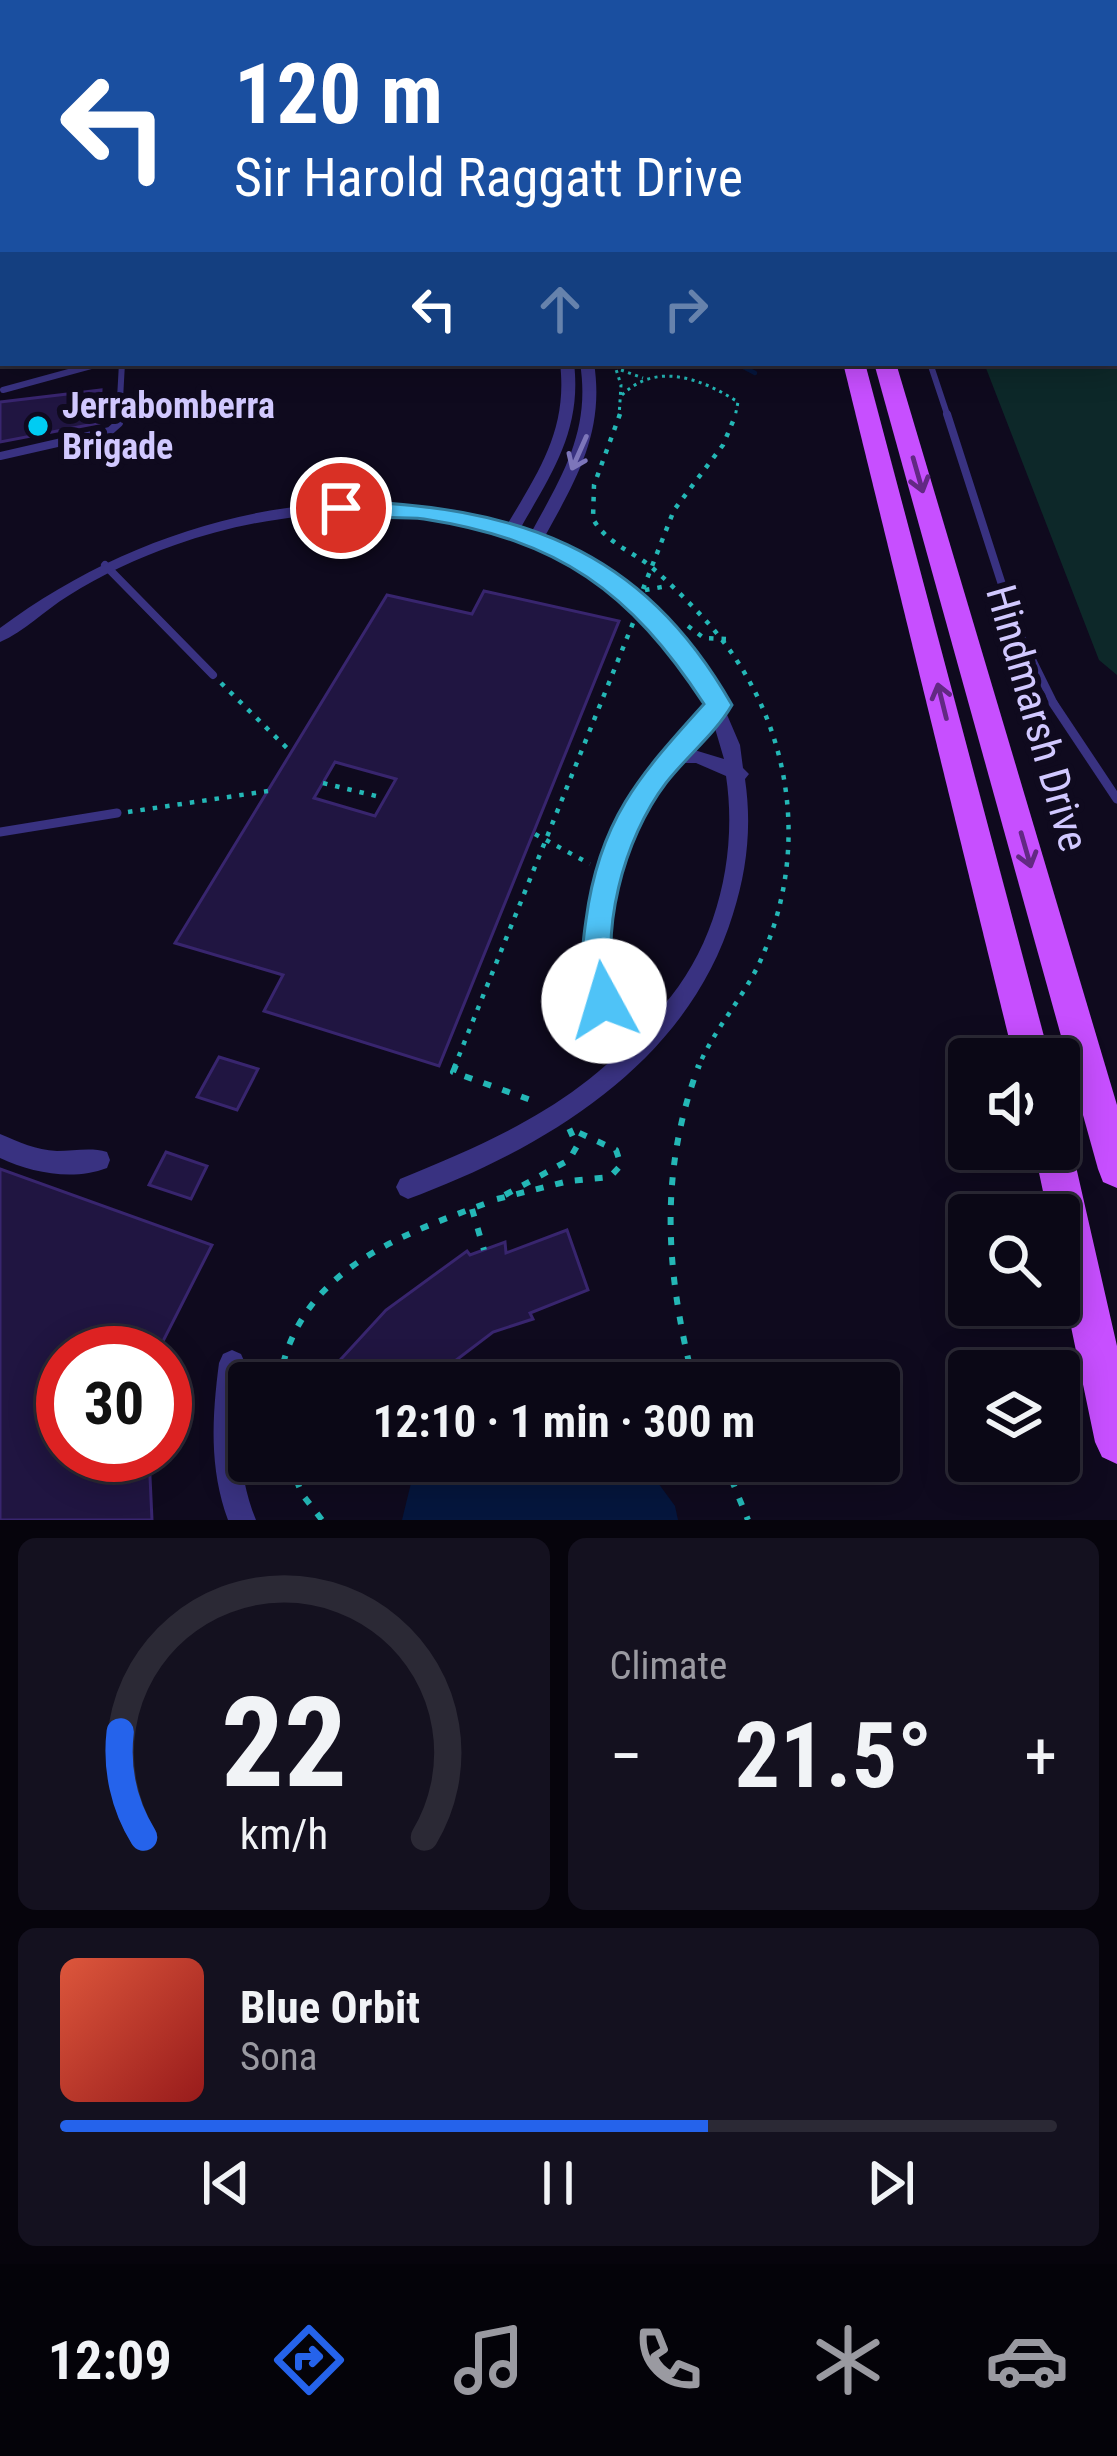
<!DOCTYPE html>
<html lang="en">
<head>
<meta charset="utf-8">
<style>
	:root { --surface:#0b0816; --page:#14111f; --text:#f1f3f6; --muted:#9a9aa1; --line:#2b2935; --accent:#2563eb }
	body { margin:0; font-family:"Roboto Condensed",sans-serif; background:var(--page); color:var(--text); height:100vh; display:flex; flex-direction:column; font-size:45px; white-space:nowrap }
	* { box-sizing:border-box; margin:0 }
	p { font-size:39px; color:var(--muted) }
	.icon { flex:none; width:66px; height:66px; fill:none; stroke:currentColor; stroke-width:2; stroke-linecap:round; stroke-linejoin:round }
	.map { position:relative; height:1520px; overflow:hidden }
	.sheet { display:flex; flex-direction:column; gap:18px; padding:18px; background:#06040c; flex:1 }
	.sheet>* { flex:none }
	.guide { position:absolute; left:0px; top:0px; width:1119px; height:366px; box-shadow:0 6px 30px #0003,0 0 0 3px var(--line); background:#1a4fa0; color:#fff; overflow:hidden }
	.fabs { position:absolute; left:948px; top:1038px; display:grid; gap:24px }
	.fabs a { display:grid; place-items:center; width:132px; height:132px; border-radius:12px; background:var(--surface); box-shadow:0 6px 30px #0003,0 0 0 3px var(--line); font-size:60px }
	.speed { position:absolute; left:36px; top:1326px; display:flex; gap:24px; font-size:60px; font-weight:700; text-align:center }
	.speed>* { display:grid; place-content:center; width:156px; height:156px; border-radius:50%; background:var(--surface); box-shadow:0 6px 30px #0003,0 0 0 3px var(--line); line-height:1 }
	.speed .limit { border:18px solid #d22; background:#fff; color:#111 }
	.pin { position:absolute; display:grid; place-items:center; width:102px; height:102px; color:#fff; margin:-51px; border:6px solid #fff; border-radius:50%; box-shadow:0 3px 12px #0007 }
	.me { position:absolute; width:132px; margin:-66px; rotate:354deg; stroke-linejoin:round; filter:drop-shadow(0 0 9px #0008) }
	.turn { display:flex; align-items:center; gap:42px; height:252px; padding:0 36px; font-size:54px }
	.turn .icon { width:156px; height:156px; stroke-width:2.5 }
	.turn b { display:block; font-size:84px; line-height:102px }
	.lanes { display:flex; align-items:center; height:114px; padding:0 36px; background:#0003; justify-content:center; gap:60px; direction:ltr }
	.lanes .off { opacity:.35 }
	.big { font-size:90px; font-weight:700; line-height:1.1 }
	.sheet .card { flex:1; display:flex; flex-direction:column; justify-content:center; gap:18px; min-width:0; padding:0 42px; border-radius:18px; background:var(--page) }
	.sheet .dial { align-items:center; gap:0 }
	.dial svg { height:312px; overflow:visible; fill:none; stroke:var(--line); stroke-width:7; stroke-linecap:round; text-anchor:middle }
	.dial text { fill:var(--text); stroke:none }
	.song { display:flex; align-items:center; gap:36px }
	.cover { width:144px; height:144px; border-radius:18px; background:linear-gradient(135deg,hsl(10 70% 55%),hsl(0 70% 35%)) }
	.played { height:12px; border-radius:6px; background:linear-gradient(90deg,var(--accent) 65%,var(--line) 65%) }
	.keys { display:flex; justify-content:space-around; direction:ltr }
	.heat { display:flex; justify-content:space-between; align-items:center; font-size:66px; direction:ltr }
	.sheet .tiles { flex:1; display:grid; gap:18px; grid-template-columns:1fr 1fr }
	.card:last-child { grid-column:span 2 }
	.trip { position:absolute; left:228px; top:1362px; width:672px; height:120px; border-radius:12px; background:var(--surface); box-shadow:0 6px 30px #0003,0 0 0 3px var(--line); font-weight:700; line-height:120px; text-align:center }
	.tabs { display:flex; height:192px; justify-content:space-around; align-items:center; background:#040309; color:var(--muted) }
	.tabs .icon { width:84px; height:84px }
	.tabs .active { color:var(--accent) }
	.tabs b { font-size:54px; color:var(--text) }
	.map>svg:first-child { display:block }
	.green { fill:#0d2829 }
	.water { fill:#05163d }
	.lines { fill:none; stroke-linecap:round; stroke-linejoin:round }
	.stream { stroke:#05163d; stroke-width:4.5 }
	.building { fill:#201541; stroke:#38256e; stroke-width:3; fill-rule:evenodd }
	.path-far2 { stroke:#24b7b6; stroke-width:3; stroke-dasharray:3 4.5; stroke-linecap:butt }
	.path-far1 { stroke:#24b7b6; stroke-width:4.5; stroke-dasharray:4.5 8; stroke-linecap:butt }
	.path { stroke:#24b7b6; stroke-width:6; stroke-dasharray:8 12; stroke-linecap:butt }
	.lane-far3 { stroke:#393281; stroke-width:4.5 }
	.lane-far2 { stroke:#393281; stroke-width:6 }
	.lane-far1 { stroke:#393281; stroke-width:8 }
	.lane { stroke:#393281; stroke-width:9 }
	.street { fill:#393281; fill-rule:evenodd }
	.secondary { fill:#6c5fff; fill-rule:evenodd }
	.primary { fill:#c74fff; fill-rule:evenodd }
	.oneway { stroke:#7d76ba }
	.oneway2 { stroke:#622983 }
	.route { fill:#4fc3f7; stroke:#337fa1; stroke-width:3 }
	.poi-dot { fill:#00ccf3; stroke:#0f0a1e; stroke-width:4.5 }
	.labels { text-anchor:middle; stroke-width:12; stroke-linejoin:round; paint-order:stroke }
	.far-poi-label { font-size:36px; font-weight:bold; fill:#d1c8ff; stroke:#0f0a1e; text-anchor:start }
	.street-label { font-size:42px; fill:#d1c8ff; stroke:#0f0a1e }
</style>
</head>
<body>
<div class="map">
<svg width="1117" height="1520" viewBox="0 0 1117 1520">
	<rect width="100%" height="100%" fill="#0f0a1e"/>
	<path class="green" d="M1117,295v380l-18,-15 -115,-297h132z"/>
	<path class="water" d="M424,1461h218l33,45 3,14h-276l10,-41z"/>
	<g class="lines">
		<path class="stream" d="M736,363l19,10"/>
	</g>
	<g class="building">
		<path d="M101,390l-2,33 -99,19v-40z"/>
		<path d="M484,591l135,30 -180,445 -175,-55 19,-36 -108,-32 212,-348 85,19zM335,762l61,17 -21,37 -61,-18z"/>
		<path d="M219,1057l39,12 -21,41 -40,-13z"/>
		<path d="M166,1152l41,14 -16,33 -42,-14z"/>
		<path d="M0,1169l212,76 -55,108h-94v102h86l3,65h-152z"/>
		<path d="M567,1230l21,60 -58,23 3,6 -40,13 -67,51h-107l67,-73 81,-59 3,4 35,-13 1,11z"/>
	</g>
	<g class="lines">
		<g class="path-far2">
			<path d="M614,363l7,22 -2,32"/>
			<path d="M621,370l22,8"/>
			<path d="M622,395c35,-34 80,-16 116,7l-3,15"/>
		</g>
		<g class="path-far1">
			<path d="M620,414l-26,71 -1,34c13,23 36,31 56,46 21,18 41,38 59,58 82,92 104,221 54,334 -17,40 -48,71 -64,111"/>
			<path d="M643,589l31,-79 49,-65 13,-31"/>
			<path d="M645,590l23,-4"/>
			<path d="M688,626l16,12 22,1"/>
			<path d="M221,683l70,69"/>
			<path d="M323,783l57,14"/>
			<path d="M128,812l140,-21"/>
			<path d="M535,834l55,30"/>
			<path d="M454,1068l179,-445"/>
		</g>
		<g class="path">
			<path d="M456,1065l-3,7 86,31"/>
			<path d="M505,1195l64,-35 8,-14 -8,-18"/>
			<path d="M497,1199l72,-18 41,-4 11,-12 -5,-15 -45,-21"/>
			<path d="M472,1209l12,41"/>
			<path d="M279,1383c18,-114 122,-148 216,-183"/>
			<path d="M694,1383c-28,-110 -36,-209 5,-318"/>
			<path d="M289,1461l13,33 20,26"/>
			<path d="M724,1461l24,59"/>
		</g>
		<path class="lane-far3" d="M0,29l3,-23"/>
		<g class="lane-far2">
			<path d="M930,363l18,54"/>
			<path d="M3,390l99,-27"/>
			<path d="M119,417l3,-54"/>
		</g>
		<g class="lane-far1">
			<path d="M947,414l68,211 40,81"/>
			<path d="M0,456l110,-25 9,-8v-9"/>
			<path d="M105,565l108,110"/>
		</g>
		<g class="lane">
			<path d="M1053,703l64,96"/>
			<path d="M0,832l117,-19"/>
		</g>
		<g class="street">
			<rect x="0" y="40" width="3" height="6"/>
			<path d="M560,363h14c8,67 -22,110 -54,166l11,4c31,-57 60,-102 49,-170h14c11,69 -18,117 -50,175 72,33 145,85 176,161l5,1 3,5 -3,5 15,35 3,23 6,6 -4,5c7,47 2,91 -12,135 -45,149 -187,234 -325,285l-8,-4 -4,-8 4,-8c97,-40 176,-74 247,-155l-22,-1 -28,-15c-32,-78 4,-175 53,-238 17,-22 39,-39 57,-61 -16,-40 -43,-73 -76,-101 -124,-108 -305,-116 -456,-63 -37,13 -74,30 -107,51 -23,14 -44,36 -68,46v-14c140,-105 336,-159 507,-103 32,-54 61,-96 53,-162zM714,725l10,34 -33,-10zM678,763h18l30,13c12,79 -9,169 -63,230l-35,-2 -15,-9c-20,-81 8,-171 65,-232z"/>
			<path d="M0,1134c20,8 35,16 57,17 17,0 34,-4 50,1l3,8 -3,8c-34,13 -75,5 -107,-10z"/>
			<path d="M232,1350l9,4 4,9c-7,54 -10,105 11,157h-28c-19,-52 -16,-103 -9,-157l4,-9z"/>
		</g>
		<g class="secondary">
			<rect x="1116" y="208" width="1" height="10"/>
			<rect x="0" y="344" width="3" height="12"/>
		</g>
		<g class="primary">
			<path d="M752,0h14l1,3h-14z"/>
			<path d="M774,0h14l1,3h-14z"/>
			<path d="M843,363h22l185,696h-36z"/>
			<path d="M874,363h22l221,742v83l-14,-6 -5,-13z"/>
			<path d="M1059,1133l7,3 6,13 45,197v118l-15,-7 -7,-15 -36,-173v-54h-11l-14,-66h25z"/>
		</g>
	</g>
	<defs><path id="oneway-shaft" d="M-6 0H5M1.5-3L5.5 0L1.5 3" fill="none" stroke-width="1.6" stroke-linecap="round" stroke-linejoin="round" transform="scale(3)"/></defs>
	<use class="oneway" href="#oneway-shaft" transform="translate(579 453) rotate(114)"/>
	<g class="oneway2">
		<use href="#oneway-shaft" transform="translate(918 475) rotate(74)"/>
		<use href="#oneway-shaft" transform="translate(942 701) rotate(-104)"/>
		<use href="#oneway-shaft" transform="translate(1026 850) rotate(74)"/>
	</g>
	<path class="route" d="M341,501c174,5 300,44 391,204 -17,29 -45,51 -66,78 -42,55 -69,152 -47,218l-4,10 -11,4 -12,-4c-14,-32 -11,-56 -6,-91 13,-100 53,-144 118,-216 -74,-113 -145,-164 -280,-185 -30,-4 -62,2 -91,-6v-10z"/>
	<circle class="poi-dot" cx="38" cy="426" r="12"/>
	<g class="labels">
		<g class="far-poi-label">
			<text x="62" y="418">Jerrabomberra<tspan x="62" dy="41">Brigade</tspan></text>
		</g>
		<g class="street-label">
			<text transform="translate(1038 718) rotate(74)" y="15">Hindmarsh Drive</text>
		</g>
	</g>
</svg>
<div class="fabs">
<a><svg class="icon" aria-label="sound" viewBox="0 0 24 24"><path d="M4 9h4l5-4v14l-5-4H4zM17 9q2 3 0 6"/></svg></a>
<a><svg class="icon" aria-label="search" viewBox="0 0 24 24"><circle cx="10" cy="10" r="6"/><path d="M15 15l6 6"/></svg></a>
<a><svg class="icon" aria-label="layers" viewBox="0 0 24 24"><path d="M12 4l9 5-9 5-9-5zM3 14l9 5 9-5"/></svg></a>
</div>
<div class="speed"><div class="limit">30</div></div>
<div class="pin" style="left:341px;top:508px;background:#d93025"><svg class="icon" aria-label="arrive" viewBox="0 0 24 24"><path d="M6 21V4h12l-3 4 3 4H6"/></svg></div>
<svg class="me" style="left:604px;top:1001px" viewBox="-20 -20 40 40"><circle r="19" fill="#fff"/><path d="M0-13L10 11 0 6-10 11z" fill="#4fc3f7"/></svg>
<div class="trip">12:10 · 1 min · 300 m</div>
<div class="guide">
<div class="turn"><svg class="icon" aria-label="left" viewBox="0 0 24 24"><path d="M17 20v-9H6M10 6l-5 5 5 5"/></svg><div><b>120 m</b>Sir Harold Raggatt Drive</div></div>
<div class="lanes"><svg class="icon" aria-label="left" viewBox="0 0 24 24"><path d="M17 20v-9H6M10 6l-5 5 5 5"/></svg><svg class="icon off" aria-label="ahead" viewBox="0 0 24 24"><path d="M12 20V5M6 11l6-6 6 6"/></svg><svg class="icon off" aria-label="right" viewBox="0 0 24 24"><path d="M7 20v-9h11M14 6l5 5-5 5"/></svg></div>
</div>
</div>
<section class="sheet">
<div class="tiles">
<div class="card dial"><svg viewBox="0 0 100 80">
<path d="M14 69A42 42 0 1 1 86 69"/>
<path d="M14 69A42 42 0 0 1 8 42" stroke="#2563eb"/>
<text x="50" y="56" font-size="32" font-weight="700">22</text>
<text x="50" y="72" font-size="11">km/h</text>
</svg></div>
<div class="card"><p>Climate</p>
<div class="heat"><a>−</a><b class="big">21.5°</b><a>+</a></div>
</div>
<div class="card">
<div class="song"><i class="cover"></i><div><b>Blue Orbit</b><p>Sona</p></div></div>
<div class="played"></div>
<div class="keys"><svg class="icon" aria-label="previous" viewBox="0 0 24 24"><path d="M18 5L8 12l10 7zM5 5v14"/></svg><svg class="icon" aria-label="pause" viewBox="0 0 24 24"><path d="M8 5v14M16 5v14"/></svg><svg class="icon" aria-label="next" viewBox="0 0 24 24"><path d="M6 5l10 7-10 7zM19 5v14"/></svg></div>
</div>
</div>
</section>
<nav class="tabs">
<b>12:09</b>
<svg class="icon active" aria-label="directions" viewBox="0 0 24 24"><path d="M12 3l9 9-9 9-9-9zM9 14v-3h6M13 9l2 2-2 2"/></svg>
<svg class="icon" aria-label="music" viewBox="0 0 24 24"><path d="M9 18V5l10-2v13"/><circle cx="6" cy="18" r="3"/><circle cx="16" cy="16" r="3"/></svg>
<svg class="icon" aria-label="phone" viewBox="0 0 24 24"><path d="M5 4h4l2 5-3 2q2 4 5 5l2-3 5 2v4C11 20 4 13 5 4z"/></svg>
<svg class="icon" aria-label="climate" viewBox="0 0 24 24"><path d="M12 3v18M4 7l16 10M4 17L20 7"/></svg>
<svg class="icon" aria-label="car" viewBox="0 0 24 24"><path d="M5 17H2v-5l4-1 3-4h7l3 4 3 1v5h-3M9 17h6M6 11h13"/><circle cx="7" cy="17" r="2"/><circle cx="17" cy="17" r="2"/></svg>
</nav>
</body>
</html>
